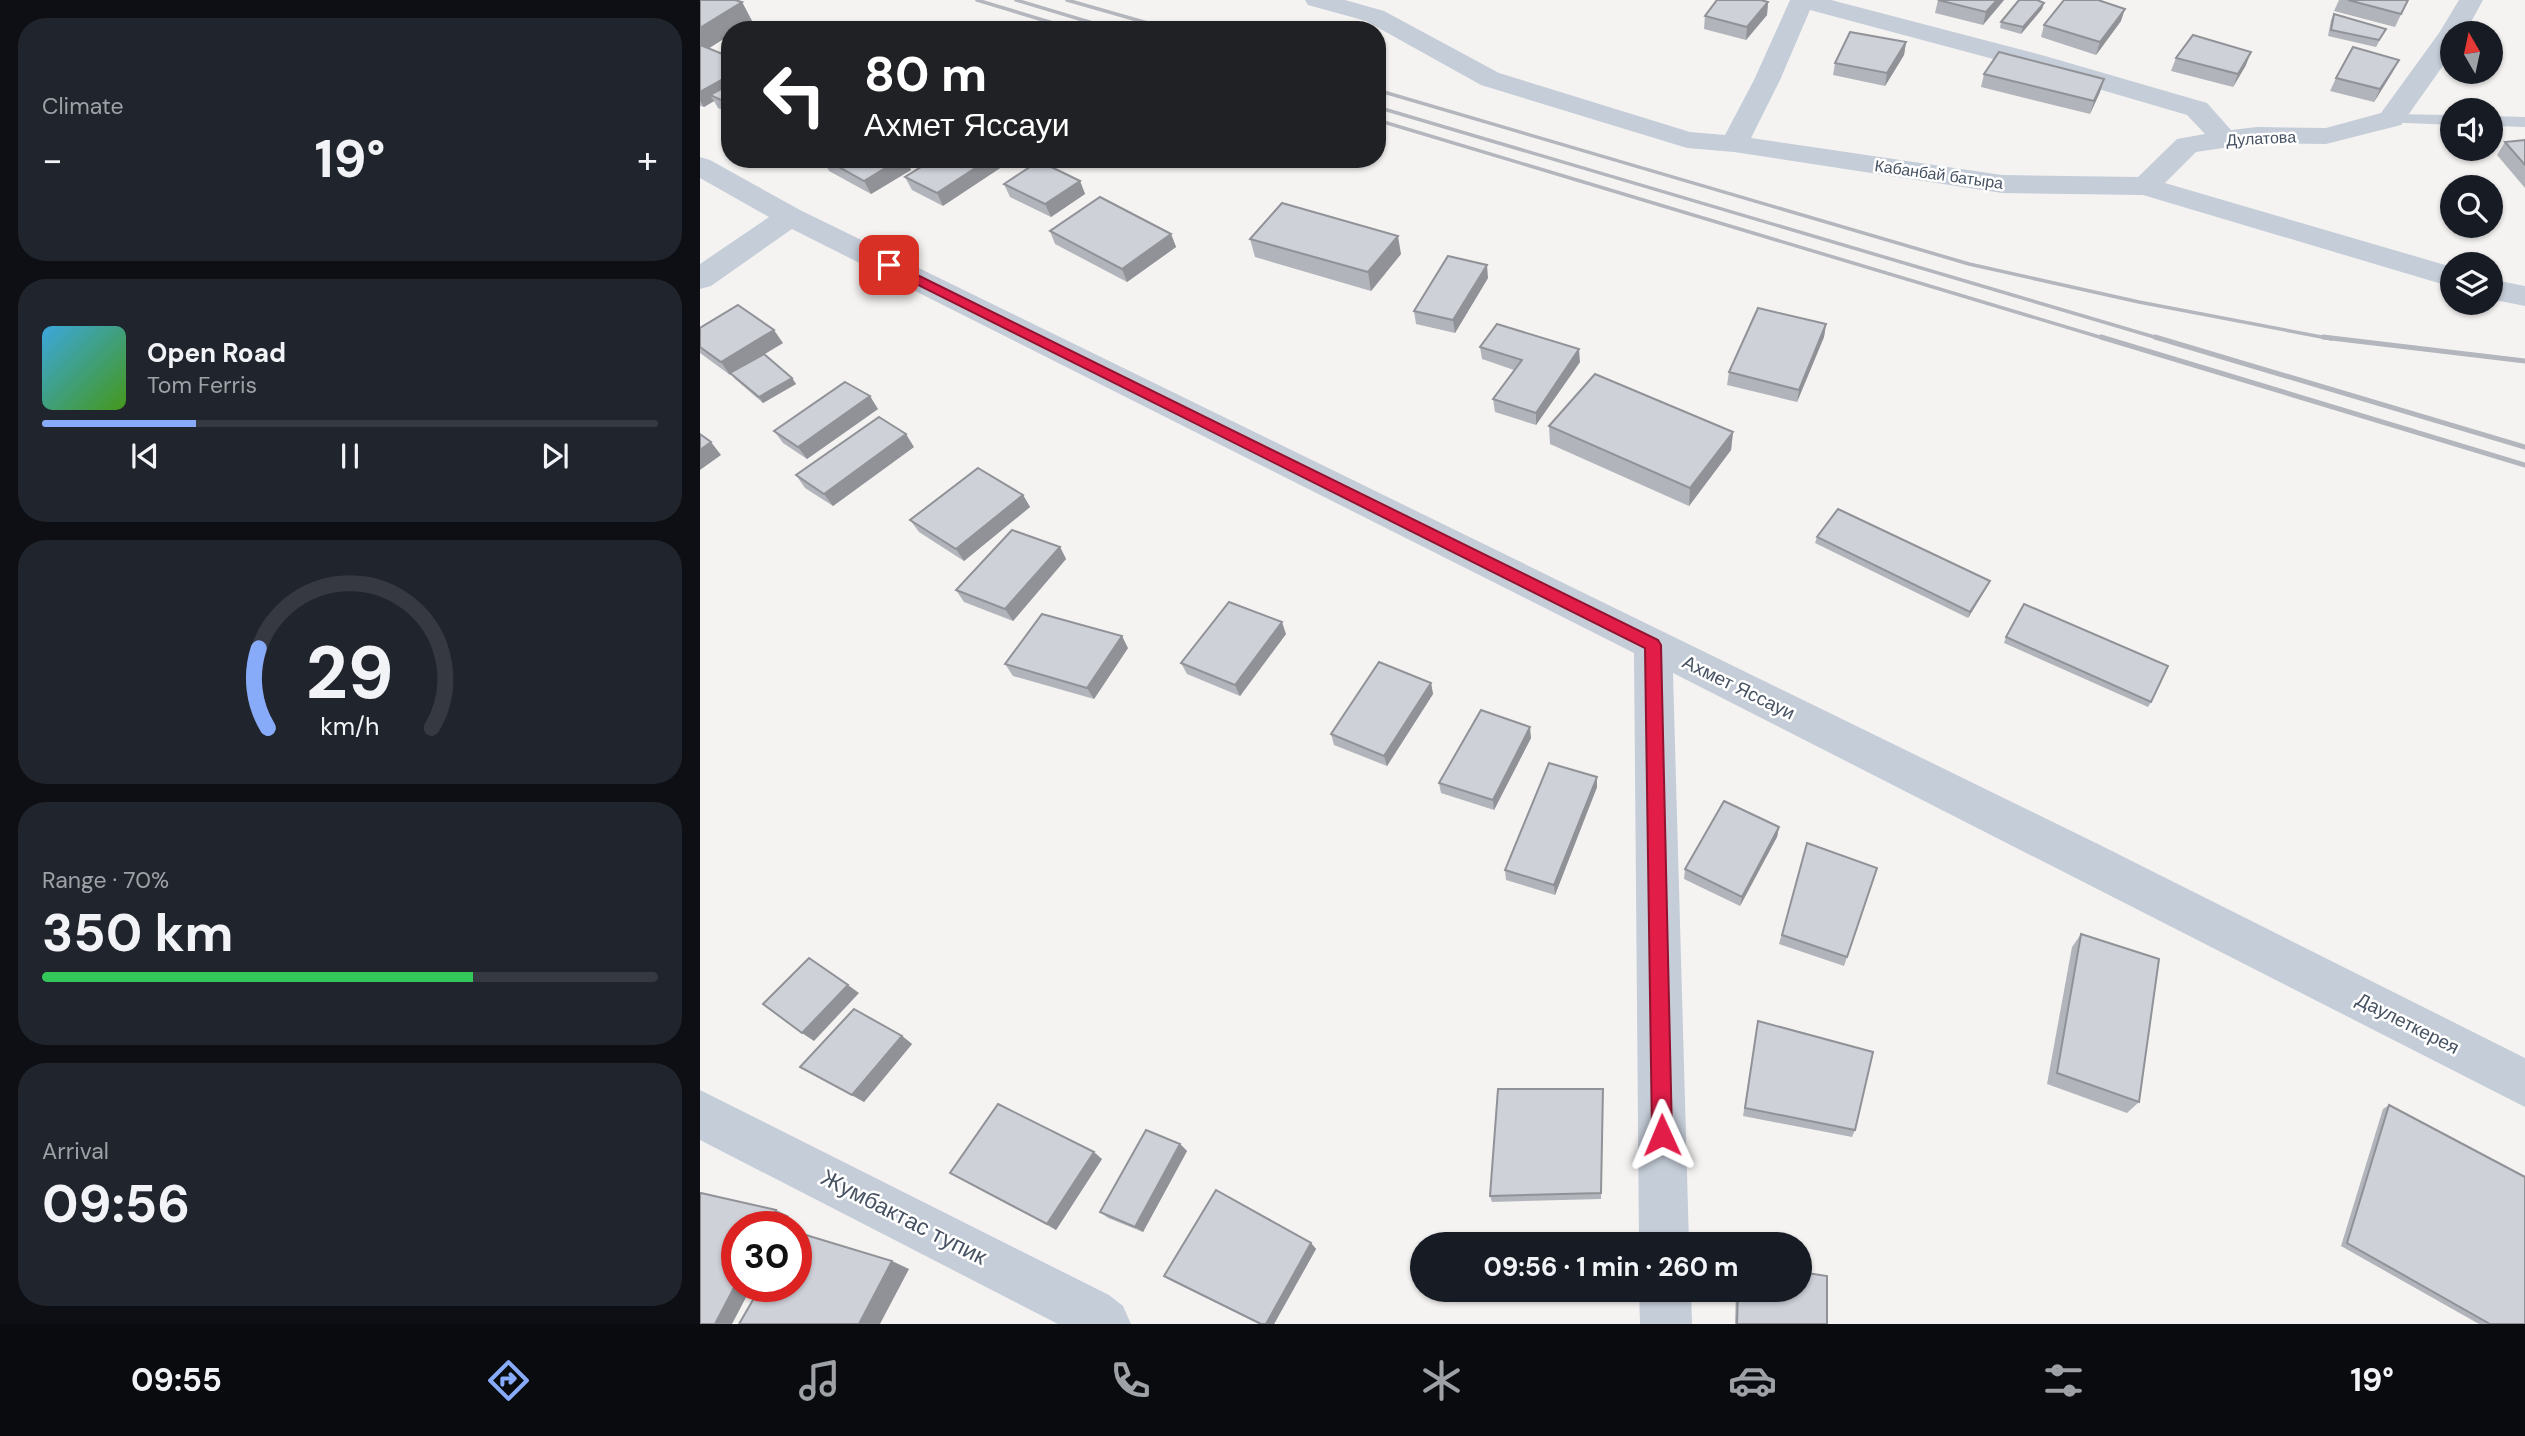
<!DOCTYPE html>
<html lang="en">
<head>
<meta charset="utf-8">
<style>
	:root { --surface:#171b24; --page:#20242c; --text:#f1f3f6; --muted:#9ea1a6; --line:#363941; --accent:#87abf9 }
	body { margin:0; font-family:"DM Sans",sans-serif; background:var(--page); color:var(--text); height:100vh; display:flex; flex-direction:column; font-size:26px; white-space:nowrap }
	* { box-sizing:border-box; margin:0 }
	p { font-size:23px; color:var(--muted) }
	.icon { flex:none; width:38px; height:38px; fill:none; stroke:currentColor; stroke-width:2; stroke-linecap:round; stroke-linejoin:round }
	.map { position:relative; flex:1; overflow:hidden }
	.panel { display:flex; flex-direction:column; gap:18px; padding:18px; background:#0d0f14; width:700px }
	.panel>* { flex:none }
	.top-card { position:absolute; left:21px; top:21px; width:665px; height:147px; border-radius:28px; box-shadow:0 2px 5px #0004; background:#202124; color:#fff; overflow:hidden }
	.needle { width:46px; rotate:351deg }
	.tools { position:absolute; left:1740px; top:21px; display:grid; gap:14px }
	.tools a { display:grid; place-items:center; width:63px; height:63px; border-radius:50%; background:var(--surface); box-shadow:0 2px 5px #0004; font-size:35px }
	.speed { position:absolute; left:21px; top:1211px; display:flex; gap:14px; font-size:35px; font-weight:700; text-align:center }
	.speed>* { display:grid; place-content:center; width:91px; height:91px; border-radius:50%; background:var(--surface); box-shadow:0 2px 5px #0004; line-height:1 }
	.speed .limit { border:10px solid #d22; background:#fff; color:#111 }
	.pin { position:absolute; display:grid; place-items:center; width:60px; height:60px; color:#fff; margin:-30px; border-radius:14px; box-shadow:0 4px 10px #0006 }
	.me { position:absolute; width:77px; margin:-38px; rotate:359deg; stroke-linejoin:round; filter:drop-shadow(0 0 5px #0008) }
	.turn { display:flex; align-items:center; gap:24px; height:147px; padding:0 28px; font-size:32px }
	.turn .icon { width:91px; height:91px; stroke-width:2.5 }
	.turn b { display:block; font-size:49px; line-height:60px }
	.big { font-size:52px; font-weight:700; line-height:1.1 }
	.panel .widget { flex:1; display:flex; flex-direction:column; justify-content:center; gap:10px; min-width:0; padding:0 24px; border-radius:28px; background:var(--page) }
	.panel .dial { align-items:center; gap:0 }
	.dial svg { height:182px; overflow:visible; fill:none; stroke:var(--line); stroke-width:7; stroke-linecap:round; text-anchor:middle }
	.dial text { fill:var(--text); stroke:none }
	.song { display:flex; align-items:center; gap:21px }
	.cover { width:84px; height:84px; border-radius:10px; background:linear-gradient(135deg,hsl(200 70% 55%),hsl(100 70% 35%)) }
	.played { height:7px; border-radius:4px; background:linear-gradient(90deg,var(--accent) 25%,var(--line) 25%) }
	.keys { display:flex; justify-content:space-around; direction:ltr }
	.heat { display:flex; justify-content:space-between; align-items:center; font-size:38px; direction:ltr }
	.charge { height:10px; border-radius:5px; background:linear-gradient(90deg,#34c759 70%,var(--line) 0) }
	.trip { position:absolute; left:710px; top:1232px; width:402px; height:70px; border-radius:35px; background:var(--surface); box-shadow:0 2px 5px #0004; font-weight:700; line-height:70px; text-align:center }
	.menu { display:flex; height:112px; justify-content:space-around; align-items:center; background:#090b0e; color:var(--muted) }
	.menu .icon { width:49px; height:49px }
	.menu .selected { color:var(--accent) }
	.menu b { font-size:32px; color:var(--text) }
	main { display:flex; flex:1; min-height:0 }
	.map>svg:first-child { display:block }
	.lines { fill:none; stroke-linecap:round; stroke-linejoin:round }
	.service { fill:#c5cdd8; fill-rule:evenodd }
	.minor { fill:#c5cdd8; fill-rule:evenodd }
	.rail-far1 { stroke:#b4b6bd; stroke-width:3.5 }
	.rail { stroke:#b4b6bd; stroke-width:5 }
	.wall { fill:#b1b4ba }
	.shaded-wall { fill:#909297 }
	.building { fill:#ced1d8; stroke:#909297; stroke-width:2 }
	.route { fill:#e11d48; stroke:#92132f; stroke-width:2 }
	.labels { text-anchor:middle; stroke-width:5; stroke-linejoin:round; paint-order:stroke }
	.far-street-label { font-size:16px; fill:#475363; stroke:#fff }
	.street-label { font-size:19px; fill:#475363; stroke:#fff }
	.near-street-label { font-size:23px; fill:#475363; stroke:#fff }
</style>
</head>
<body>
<main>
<section class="panel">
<div class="widget"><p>Climate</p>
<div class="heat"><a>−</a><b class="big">19°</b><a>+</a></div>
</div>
<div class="widget">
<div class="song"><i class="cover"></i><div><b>Open Road</b><p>Tom Ferris</p></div></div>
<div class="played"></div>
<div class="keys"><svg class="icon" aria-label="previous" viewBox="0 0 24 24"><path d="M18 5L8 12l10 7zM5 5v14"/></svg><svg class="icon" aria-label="pause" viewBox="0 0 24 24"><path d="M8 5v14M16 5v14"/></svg><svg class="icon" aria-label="next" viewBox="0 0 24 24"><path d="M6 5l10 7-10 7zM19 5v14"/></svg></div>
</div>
<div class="widget dial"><svg viewBox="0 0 100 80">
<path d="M14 69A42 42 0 1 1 86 69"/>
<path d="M14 69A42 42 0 0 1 10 34" stroke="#87abf9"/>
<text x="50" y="56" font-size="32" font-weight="700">29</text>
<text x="50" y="72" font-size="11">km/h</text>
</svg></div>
<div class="widget"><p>Range · 70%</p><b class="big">350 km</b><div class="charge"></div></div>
<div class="widget"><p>Arrival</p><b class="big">09:56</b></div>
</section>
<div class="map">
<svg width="1825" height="1324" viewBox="0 0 1825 1324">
	<rect width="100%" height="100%" fill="#f5f3f2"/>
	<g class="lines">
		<g class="service">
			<path d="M1691,114l61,1v10l-67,-3 -2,-3z"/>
			<path d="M1790,116l35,1v10l-35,-1z"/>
		</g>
		<g class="minor">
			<path d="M605,0h40l39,11 115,62 191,59 35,3 29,-55 36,-80h41l214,56 162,47 24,27 26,-3 69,1 55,-15 58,-80 20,-33h24l-18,33h-13v20l-51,72 -75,19 -69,-1 -61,9 -31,31 287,84v20l-309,-92 -141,-2 -268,-41 -47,-4 -206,-63 -115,-64 -58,-16zM1110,10l217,58 160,47 18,19 -28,5 -39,38 -136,-2 -251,-37 29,-58z"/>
			<path d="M0,157l10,3 90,50 1298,634 427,214v49l-852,-434 16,571h-50l-5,-591 -842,-424 -81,57 -11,3v-25l69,-47 -69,-39z"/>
			<path d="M1790,279l35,7v20l-35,-7z"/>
			<path d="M0,1090l409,205 14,11 8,18h-73l-358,-184z"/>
			<path d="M939,1290h52l1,34h-52z"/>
		</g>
		<g class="rail-far1">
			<path d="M277,0l99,30"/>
			<path d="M316,0l100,30"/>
			<path d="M367,0l105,30"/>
			<path d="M677,90l592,174 170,38 193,37"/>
			<path d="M677,107l784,232"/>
			<path d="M677,120l729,219"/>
		</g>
		<g class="rail">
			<path d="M1401,337l424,128"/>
			<path d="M1455,337l370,110"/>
			<path d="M1623,337l202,24"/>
		</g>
	</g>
	<g class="wall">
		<path d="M0,0l42,2 10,19 -14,9h-8v5l-22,13 22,9v56l-12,-5 -4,-7 -10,6 -4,-1z"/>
		<path d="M1238,0h66l-21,25 -48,-12z"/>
		<path d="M1639,0h69l-13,27 -61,-16z"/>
		<path d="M1068,2l-1,13 -21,25 -42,-11 1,-13z"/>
		<path d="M1344,3l-2,6 -21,25 -21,-6 1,-6z"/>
		<path d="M1634,14l52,15 -10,18 -48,-11 3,-16z"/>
		<path d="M1421,21l-25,34 -55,-18 3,-12z"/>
		<path d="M1206,42l-2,13 -19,31 -52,-11 2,-12z"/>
		<path d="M1476,58l70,7 -13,22 -62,-16z"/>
		<path d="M1699,60l-7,13 -18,29 -44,-11 6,-13z"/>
		<path d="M1284,74l120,5 -4,13 -10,22 -109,-27z"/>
		<path d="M1825,140v48l-28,-33 8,-13z"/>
		<path d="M123,159h83l5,11 -40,24 -42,-23z"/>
		<path d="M234,159l9,47 -31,-16 -7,-13z"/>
		<path d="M380,181l5,13 -34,23 -41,-20 -6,-13z"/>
		<path d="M350,231l121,3 5,13 -49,35 -72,-38z"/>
		<path d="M550,239l151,15 -30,37 -116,-34z"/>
		<path d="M788,278l-33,55 -39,-9 -2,-13z"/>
		<path d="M1126,324l-2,13 -27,65 -70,-17 2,-13z"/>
		<path d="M0,328l83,15 -19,11 28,24 4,6 -33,19 -28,-24 -4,-5 -1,1 -30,-22z"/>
		<path d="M780,347l100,15 -44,63 -41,-13 -2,-13 21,-29 -32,-11z"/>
		<path d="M178,409l-71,50 -24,-16 -9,-12z"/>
		<path d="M849,426l184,6 -2,18 -42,56 -139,-62z"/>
		<path d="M214,447l-81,59 -28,-18 -9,-13z"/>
		<path d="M323,495l7,12 -66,54 -45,-29 -9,-12z"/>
		<path d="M1117,537l170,50 -19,31 -153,-75z"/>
		<path d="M360,547l6,12 -53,62 -49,-19 -8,-12z"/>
		<path d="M586,634l-46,62 -53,-22 -6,-11z"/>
		<path d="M1306,637l145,65 -3,5 -144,-64z"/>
		<path d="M428,648l-34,51 -81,-23 -8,-12z"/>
		<path d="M731,683l2,11 -46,72 -53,-21 -3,-11z"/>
		<path d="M831,738l-37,72 -53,-17 -2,-10z"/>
		<path d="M897,777v10l-42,108 -49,-15 -1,-10z"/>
		<path d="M1079,827l-2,10 -37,69 -56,-27 1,-10z"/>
		<path d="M1107,843l70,25 -33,98 -65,-22z"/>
		<path d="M1381,934l58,168 -12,11 -80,-29 25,-137z"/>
		<path d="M1058,1021l97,109 -3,7 -109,-21z"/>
		<path d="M202,1036l10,8 -48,58 -64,-35z"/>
		<path d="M903,1089l-2,110 -109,3 -2,-6z"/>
		<path d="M1689,1105l136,219h-46l-138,-78 42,-137z"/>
		<path d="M480,1144l7,7 -44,81 -35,-14 -8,-6z"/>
		<path d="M402,1159l-46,71 -106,-57z"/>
		<path d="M611,1243l5,6 -42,75h-15l-87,-43 -8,-5z"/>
		<path d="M1036,1290h65l26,34h-92z"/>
	</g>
	<g class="shaded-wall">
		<path d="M1297,0h7l-21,25 3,-13z"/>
		<path d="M42,2l10,19 -14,9h-8v5l-30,19v-26z"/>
		<path d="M1068,2l-1,13 -21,25 1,-13z"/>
		<path d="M1344,3l-2,6 -21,25 2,-7z"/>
		<path d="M1425,9l-4,12 -25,34 4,-13z"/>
		<path d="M1206,42l-2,13 -19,31 2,-13z"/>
		<path d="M1551,52l-5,13 -13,22 5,-13z"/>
		<path d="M1699,60l-7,13 -18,29 6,-13z"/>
		<path d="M30,75v17l-20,3 4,6 -10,6 -4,-6v-9z"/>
		<path d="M1404,79l-4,13 -10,22 4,-13z"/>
		<path d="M200,159h6l5,11 -40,24 -7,-13z"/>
		<path d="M289,159h25l-71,47 -6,-13z"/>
		<path d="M380,181l5,13 -34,23 -6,-13z"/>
		<path d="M471,234l5,13 -49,35 -5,-13z"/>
		<path d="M698,236l3,18 -30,37 -3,-19z"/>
		<path d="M787,265l1,13 -33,55 -2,-13z"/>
		<path d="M1126,324l-2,13 -27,65 2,-12z"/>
		<path d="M74,330l9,13 -53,32 -9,-13z"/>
		<path d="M879,349l1,13 -44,63v-12z"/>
		<path d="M92,378l4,6 -33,19 -4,-6z"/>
		<path d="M170,396l8,13 -71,50 -9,-12z"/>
		<path d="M1033,432l-2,18 -42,56 1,-18z"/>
		<path d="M206,434l8,13 -81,59 -9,-12z"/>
		<path d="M11,442l10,13 -21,15v-20z"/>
		<path d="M323,495l7,12 -66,54 -8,-12z"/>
		<path d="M360,547l6,12 -53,62 -8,-12z"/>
		<path d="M1290,581l-3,6 -19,31 2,-6z"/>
		<path d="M582,622l4,12 -46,62 -5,-11z"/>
		<path d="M422,636l6,12 -34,51 -7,-11z"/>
		<path d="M731,683l2,11 -46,72 -3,-10z"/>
		<path d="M830,727l1,11 -37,72 -1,-10z"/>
		<path d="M897,777v10l-42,108 -1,-10z"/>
		<path d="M1079,827l-2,10 -37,69 2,-9z"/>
		<path d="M148,985l11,8 -45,48 -12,-8z"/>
		<path d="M202,1036l10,8 -48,58 -12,-7z"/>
		<path d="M480,1144l7,7 -44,81 -8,-5z"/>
		<path d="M394,1152l8,7 -46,71 -9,-6z"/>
		<path d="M76,1210l13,6 -6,11h-17z"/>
		<path d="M611,1243l5,6 -42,75h-8z"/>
		<path d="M192,1261l17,8 -29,55h-21z"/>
		<path d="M37,1282v4h15l-20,38h-17z"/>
	</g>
	<g class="building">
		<path d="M0,0h35l7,2 -42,26z"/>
		<path d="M1017,0h44l7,2 -21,25 -42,-11z"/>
		<path d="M1238,0h59l-11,12z"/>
		<path d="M1319,0h18l7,3 -21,24 -22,-5z"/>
		<path d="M1364,0h34l27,9 -25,33 -56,-17z"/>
		<path d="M1648,0h60l-7,14z"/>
		<path d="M1634,14l52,15 -7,11 -48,-10z"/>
		<path d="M1150,32l56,10 -19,31 -52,-10z"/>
		<path d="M1493,35l58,17 -13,22 -62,-16z"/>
		<path d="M0,45l30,12v18l-30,17z"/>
		<path d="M1653,47l46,13 -19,29 -44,-11z"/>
		<path d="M1299,52l105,27 -10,22 -110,-27z"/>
		<path d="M30,84v20l-20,-9z"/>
		<path d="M1825,140v25l-20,-23z"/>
		<path d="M125,159h75l-36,22z"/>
		<path d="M234,159h55l-52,34 -32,-16z"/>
		<path d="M339,161l41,20 -35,23 -41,-20z"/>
		<path d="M400,197l71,37 -49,35 -72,-38z"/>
		<path d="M582,203l116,33 -30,36 -118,-33z"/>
		<path d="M748,256l39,9 -34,55 -39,-9z"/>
		<path d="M38,305l36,25 -53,32 -21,-15v-19z"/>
		<path d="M1058,308l68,16 -27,66 -70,-18z"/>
		<path d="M797,324l82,25 -43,64 -43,-14 29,-39 -42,-13z"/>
		<path d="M64,354l28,24 -33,19 -29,-24z"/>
		<path d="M895,374l138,58 -43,56 -141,-62z"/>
		<path d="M145,382l25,14 -72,51 -24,-16z"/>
		<path d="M179,417l27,17 -82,60 -28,-19z"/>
		<path d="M0,434l11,8 -11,8z"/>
		<path d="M278,468l45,27 -67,54 -46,-29z"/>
		<path d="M1138,509l152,72 -20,31 -153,-75z"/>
		<path d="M312,530l48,17 -55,62 -49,-19z"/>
		<path d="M529,602l53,20 -47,63 -54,-22z"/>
		<path d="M1324,604l144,62 -17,36 -145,-65z"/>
		<path d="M342,614l80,22 -35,52 -82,-24z"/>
		<path d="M679,662l52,21 -47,73 -53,-22z"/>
		<path d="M781,710l49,17 -37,73 -54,-17z"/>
		<path d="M849,763l48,14 -43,108 -49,-15z"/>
		<path d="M1024,801l55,26 -37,70 -57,-28z"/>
		<path d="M1107,843l70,25 -30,89 -65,-22z"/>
		<path d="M1381,934l78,25 -20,143 -82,-29z"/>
		<path d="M109,958l39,27 -46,48 -39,-29z"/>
		<path d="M154,1009l48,27 -50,59 -52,-28z"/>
		<path d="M1058,1021l115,31 -18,78 -110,-22z"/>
		<path d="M798,1089h105l-2,104 -111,3z"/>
		<path d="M298,1104l96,48 -47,72 -97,-51z"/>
		<path d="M1689,1105l136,72v147h-35l-143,-81z"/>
		<path d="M446,1130l34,14 -45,83 -35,-15z"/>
		<path d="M516,1190l95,53 -45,81h-5l-97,-48z"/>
		<path d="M1,1193l75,17 -10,17h-29v55l-22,42h-15v-129z"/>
		<path d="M96,1232l96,29 -33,63h-120l22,-38h35z"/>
		<path d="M1101,1272l26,4v48h-90l1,-34h63z"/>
	</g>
	<path class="route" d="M189,261l769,379 3,5 11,490 -3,7 -7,3 -7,-3 -3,-7 -7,-487 -761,-380v-6z"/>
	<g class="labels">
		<g class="far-street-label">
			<text transform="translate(1561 138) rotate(-3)" y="6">Дулатова</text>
			<text transform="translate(1239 174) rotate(8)" y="6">Кабанбай батыра</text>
		</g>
		<g class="street-label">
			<text transform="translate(1039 687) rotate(26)" y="7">Ахмет Яссауи</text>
			<text transform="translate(1708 1023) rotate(27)" y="7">Даулеткерея</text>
		</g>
		<g class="near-street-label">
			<text transform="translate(204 1217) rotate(27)" y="8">Жумбактас тупик</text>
		</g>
	</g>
</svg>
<div class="tools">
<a><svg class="needle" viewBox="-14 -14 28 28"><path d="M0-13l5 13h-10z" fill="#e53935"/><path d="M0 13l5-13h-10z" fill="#9ea1a6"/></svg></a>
<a><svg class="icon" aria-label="sound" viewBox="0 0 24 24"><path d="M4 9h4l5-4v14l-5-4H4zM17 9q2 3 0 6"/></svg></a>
<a><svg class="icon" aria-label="search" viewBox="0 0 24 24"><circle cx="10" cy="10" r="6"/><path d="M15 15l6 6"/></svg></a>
<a><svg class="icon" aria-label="layers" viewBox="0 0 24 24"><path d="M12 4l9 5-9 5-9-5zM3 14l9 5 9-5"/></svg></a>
</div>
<div class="speed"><div class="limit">30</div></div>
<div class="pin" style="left:189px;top:265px;background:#d93025"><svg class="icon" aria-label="arrive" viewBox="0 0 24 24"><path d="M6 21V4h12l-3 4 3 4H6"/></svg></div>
<svg class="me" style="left:962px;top:1135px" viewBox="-20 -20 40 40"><path d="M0-17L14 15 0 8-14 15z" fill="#e11d48" stroke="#fff" stroke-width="4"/></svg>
<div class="trip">09:56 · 1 min · 260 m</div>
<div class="top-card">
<div class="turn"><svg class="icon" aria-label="left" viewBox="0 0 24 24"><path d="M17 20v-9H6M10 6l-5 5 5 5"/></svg><div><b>80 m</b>Ахмет Яссауи</div></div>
</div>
</div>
</main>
<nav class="menu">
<b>09:55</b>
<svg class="icon selected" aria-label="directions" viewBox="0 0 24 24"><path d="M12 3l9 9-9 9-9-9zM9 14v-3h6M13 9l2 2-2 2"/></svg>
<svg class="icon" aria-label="music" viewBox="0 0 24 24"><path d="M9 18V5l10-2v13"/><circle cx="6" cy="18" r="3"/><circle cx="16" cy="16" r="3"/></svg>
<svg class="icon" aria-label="phone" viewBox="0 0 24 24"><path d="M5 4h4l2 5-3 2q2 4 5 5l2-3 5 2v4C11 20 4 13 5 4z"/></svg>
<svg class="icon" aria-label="climate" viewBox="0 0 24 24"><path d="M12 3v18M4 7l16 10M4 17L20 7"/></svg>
<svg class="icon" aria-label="car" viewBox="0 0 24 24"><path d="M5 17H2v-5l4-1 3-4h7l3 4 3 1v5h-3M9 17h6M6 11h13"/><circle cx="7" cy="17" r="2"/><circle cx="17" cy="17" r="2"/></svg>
<svg class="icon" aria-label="filters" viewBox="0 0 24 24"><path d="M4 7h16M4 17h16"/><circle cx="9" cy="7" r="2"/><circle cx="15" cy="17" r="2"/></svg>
<b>19°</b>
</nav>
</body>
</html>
